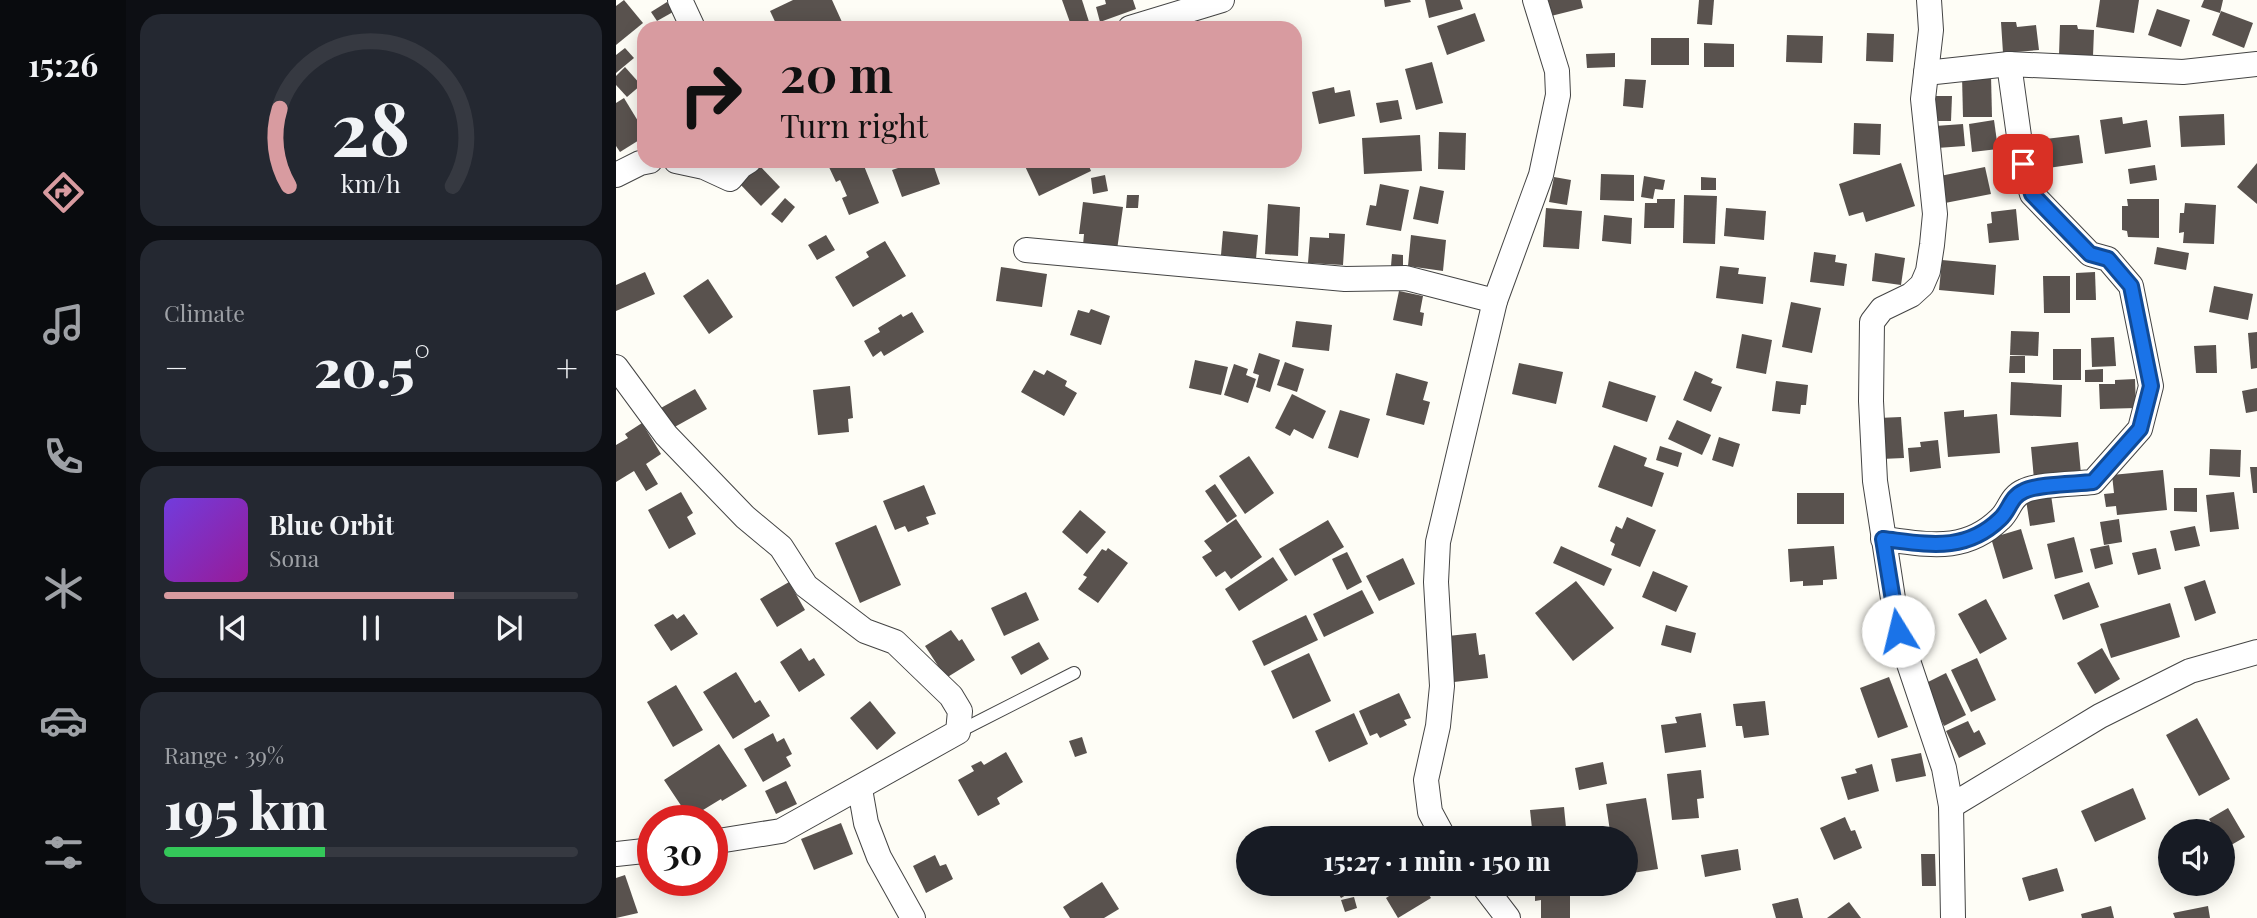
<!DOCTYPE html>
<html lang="en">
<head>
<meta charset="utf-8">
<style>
	:root { --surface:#171b24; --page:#242831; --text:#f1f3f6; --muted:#9ea1a6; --line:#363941; --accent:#d89ba0 }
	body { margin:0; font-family:"Playfair Display",serif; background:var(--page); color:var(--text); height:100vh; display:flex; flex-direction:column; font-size:26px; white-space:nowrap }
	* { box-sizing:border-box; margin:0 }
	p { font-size:23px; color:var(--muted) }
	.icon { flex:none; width:38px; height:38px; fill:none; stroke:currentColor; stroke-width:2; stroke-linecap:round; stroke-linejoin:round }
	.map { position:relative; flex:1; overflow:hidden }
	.side { display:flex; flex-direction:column; gap:14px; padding:14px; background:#0d0f14; width:490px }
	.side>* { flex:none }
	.banner { position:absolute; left:21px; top:21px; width:665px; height:147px; border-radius:21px; box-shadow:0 4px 18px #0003; background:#d89ba0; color:#111; overflow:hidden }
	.fabs { position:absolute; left:1542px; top:819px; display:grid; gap:14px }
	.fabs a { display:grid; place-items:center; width:77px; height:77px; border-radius:50%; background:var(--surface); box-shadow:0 4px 18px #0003; font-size:35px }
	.speed { position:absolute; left:21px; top:805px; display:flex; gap:14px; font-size:35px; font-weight:700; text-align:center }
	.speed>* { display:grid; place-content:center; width:91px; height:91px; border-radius:50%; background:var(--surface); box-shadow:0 4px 18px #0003; line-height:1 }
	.speed .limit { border:10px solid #d22; background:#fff; color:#111 }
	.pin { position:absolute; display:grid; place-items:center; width:60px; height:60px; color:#fff; margin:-30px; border-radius:14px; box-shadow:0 4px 10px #0006 }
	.me { position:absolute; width:77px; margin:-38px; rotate:351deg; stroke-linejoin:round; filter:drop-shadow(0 0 5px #0008) }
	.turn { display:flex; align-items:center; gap:24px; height:147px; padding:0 28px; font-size:32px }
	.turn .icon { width:91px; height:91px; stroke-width:2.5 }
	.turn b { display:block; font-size:49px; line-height:60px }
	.big { font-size:52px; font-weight:800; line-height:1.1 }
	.side .tile { flex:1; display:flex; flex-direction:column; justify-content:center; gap:10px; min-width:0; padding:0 24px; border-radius:21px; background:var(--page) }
	.side .dial { align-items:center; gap:0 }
	.dial svg { height:182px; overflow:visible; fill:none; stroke:var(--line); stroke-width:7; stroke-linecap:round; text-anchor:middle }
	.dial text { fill:var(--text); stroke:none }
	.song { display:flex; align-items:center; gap:21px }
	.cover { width:84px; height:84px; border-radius:10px; background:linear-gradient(135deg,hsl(260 70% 55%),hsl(300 70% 35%)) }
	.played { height:7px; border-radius:4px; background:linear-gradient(90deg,var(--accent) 70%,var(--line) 70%) }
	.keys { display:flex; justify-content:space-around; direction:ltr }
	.heat { display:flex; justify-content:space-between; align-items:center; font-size:38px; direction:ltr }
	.charge { height:10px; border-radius:5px; background:linear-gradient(90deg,#34c759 39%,var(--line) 0) }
	.trip { position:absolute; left:620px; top:826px; width:402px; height:70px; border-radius:35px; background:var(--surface); box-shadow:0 4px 18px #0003; font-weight:800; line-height:70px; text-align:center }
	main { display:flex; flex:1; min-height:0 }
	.tab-bar { display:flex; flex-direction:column; width:126px; justify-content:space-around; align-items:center; background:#090b0e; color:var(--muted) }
	.tab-bar .icon { width:49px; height:49px }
	.tab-bar .current { color:var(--accent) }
	.tab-bar b { font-size:32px; color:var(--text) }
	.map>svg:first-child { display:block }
	.building { fill:#59524e }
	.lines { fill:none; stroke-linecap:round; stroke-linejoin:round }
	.lane-casing { stroke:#444; stroke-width:14 }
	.street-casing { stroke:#444; stroke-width:26 }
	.lane { stroke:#fff; stroke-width:12 }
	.street { stroke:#fff; stroke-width:24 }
	.route-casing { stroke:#114b97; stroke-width:18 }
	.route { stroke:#1a73e8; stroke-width:12 }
</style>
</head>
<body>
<main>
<nav class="tab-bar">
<b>15:26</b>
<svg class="icon current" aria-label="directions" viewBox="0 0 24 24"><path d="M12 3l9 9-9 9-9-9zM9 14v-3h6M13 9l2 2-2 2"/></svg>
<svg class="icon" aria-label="music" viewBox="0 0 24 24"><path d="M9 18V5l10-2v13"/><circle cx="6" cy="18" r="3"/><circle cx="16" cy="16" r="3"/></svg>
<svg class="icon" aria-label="phone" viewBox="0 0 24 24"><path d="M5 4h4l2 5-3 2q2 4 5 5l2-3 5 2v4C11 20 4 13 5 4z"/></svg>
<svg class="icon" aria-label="climate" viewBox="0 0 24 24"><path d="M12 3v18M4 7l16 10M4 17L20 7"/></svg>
<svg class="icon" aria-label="car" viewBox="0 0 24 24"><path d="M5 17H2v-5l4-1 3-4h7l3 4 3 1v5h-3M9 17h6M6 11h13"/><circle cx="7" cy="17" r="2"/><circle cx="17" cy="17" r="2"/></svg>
<svg class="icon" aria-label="filters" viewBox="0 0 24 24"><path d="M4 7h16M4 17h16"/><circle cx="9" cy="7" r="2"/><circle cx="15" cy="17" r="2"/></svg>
</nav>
<section class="side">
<div class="tile dial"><svg viewBox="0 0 100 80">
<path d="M14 69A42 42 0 1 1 86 69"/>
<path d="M14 69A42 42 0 0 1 10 35" stroke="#d89ba0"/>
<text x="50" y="56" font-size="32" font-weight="700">28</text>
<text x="50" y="72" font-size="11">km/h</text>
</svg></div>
<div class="tile"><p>Climate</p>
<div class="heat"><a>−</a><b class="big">20.5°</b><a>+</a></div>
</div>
<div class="tile">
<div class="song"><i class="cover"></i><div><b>Blue Orbit</b><p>Sona</p></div></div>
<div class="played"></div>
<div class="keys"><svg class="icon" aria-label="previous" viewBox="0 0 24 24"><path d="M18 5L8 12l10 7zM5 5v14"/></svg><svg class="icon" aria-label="pause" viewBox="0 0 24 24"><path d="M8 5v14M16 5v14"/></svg><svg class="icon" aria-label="next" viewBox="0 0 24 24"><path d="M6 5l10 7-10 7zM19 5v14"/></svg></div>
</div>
<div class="tile"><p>Range · 39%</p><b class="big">195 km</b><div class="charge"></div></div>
</section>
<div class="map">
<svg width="1641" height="918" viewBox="0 0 1641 918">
	<rect width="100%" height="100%" fill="#fefdf6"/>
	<g class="building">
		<path d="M8,0l19,23 -27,22v-39z"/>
		<path d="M177,0h39l10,22 -13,6h-51l-8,-17z"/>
		<path d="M446,0h20l9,28h-19z"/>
		<path d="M489,0h28l3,9 -36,13 -4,-15 10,-3z"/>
		<path d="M768,0h26l1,2 -26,5z"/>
		<path d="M809,0h35l3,9 -34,9z"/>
		<path d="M927,0h38l2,8 -36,9z"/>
		<path d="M1083,0h15l-2,25 -15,-1z"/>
		<path d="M1484,0h39l-5,33 -38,-6z"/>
		<path d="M1588,0h19l-3,13 -19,-6z"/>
		<path d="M51,2l6,10 -16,9 -6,-9z"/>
		<path d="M1541,9l33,11 -9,27 -33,-12z"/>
		<path d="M1605,11l32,12 -9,25 -32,-13z"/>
		<path d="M859,13l10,28 -38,14 -10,-29z"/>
		<path d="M1385,22h15l1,5 19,-2 3,25 -36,3z"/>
		<path d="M1444,25h17l1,4 16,1 -1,26 -34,-1z"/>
		<path d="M1251,33l27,1 -1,28 -27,-1z"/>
		<path d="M1171,35l36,1 -1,27 -36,-1z"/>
		<rect x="1035" y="38" width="38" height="27"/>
		<path d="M1088,43l30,1v23h-30z"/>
		<path d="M9,48l9,10 -18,15v-18z"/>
		<path d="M999,53v14l-28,1 -1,-14z"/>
		<path d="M816,62l11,41 -27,7 -11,-41z"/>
		<path d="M9,67l16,18 -14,12 -11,-12v-9z"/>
		<path d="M1375,75l1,42h-29l-1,-41z"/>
		<path d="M1009,79l21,1 -3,28 -20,-2z"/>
		<path d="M718,87l1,6 15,-3 5,26 -36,8 -7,-32z"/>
		<path d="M1315,96h21l-1,25h-21z"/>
		<path d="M8,98l20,33v6l-24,15 -4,-6v-43z"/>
		<path d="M782,100l4,19 -22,4 -4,-20z"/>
		<path d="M1608,114l1,31 -44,2 -2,-31z"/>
		<path d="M1506,117l1,7 24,-4 4,27 -46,7 -5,-34z"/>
		<path d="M1378,120l4,29 -26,3 -3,-28z"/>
		<path d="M1238,123l27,1 -1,31 -27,-1z"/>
		<path d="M1347,124l2,22 -28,2 -2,-22z"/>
		<path d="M823,132l27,1 -1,37 -27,-1z"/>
		<path d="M804,135l2,36 -58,3 -2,-36z"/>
		<path d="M1463,135l4,28 -42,6 -4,-29z"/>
		<path d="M180,161h35v1l-34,6z"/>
		<path d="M222,161h24l17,42 -30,12 -7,-17 5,-2 -7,-16 -4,2 -8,-17z"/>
		<path d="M289,161h27l8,23 -38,13 -10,-27 15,-5z"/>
		<path d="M409,161h62l4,10 -52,25 -16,-34z"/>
		<path d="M1285,163l14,43 -49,16 -3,-10 -14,4 -10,-32z"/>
		<path d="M1641,163v41l-20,-17z"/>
		<path d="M142,164l22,23 -19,19 -22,-23z"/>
		<path d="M1539,165l2,15 -27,4 -2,-15z"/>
		<path d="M1369,167l6,27 -46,9 -5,-27z"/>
		<path d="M985,174l33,1v26l-34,-1z"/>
		<path d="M489,175l3,16 -15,3 -2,-16z"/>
		<path d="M1028,176l21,4 -2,10 -8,-1 -2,10 -12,-2z"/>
		<path d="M938,177l17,3 -4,25 -18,-3z"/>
		<path d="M1085,177l15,1v12h-15z"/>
		<path d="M764,184l29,6 -8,41 -35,-6 4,-20 6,1z"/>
		<path d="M804,186l24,5 -6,33 -25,-5z"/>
		<path d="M511,195h12l-1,13h-12z"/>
		<path d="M1068,195l33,1 -2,48 -32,-1z"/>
		<path d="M169,198l10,9 -13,16 -11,-9z"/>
		<path d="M1041,199h18l-1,29h-30l1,-25h12z"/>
		<path d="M1511,199h32v39l-31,-1 -1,-6 -5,-1v-24h6z"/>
		<path d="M467,202l40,5 -6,43 -34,-5 1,-11h-5z"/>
		<path d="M1569,203l31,2 -2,39 -31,-1 1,-11 -5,1 1,-20h4z"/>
		<path d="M652,204l32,3 -2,49 -33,-2z"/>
		<path d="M930,208l36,3 -3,38 -36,-2z"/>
		<path d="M1110,208l40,3 -2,29 -40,-4z"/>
		<path d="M1400,209l3,31 -30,3 -2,-19 5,-1 -1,-11z"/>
		<path d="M988,215l28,3 -1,26 -29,-3z"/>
		<path d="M607,231l35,4 -2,24 -35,-4z"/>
		<path d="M713,233l16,1 -2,31 -35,-2 2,-26 19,1z"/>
		<path d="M210,235l9,15 -18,10 -9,-15z"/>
		<path d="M795,235l35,5 -3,31 -35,-5z"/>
		<path d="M269,241l21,35 -53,31 -18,-30 34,-20 -3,-5z"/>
		<path d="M1541,247l32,6 -3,17 -32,-6z"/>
		<path d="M1198,252l22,3 -1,7 12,2 -3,22 -34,-4z"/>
		<path d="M1259,253l30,5 -4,27 -29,-4z"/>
		<path d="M776,254l11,1v11h-12z"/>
		<path d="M1326,260l54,5 -2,30 -55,-5z"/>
		<path d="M1104,266l19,2 -1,6 28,3 -3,27 -47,-6z"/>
		<path d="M385,267l46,7 -5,33 -46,-6z"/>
		<path d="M29,272l10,22 -39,17v-26z"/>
		<path d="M1479,272l1,28h-20v-27z"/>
		<path d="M1427,276h27v37h-26z"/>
		<path d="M92,279l25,38 -24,17 -26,-38z"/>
		<path d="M1598,286l39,8 -5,26 -39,-8z"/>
		<path d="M783,291l24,5 -3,16 4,1 -2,13 -29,-6z"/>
		<path d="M1175,302l30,6 -9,45 -30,-6z"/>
		<path d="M475,309l19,7 -9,29 -31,-10 8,-25 11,3z"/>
		<path d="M296,312l12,20 -40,24 -3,-5 -8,6 -9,-16 16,-9 -2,-4 23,-14 2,3z"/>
		<path d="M680,321l36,4 -3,26 -37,-4z"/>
		<path d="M1395,331l28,1 -1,24 -28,-1z"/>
		<path d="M1641,332v36l-6,1 -3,-36z"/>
		<path d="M1126,334l30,6 -6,34 -30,-6z"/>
		<path d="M1498,337l2,29 -24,1 -1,-29z"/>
		<path d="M1600,345l1,28h-21l-2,-27z"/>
		<rect x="1437" y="349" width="28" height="31"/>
		<path d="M643,353l21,7 -10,32 -14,-5 3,-12 -6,-2z"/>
		<path d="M1394,356h15v17h-16z"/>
		<path d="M579,360l33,7 -7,28 -32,-7z"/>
		<path d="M669,362l19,7 -7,23 -20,-7z"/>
		<path d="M903,363l44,9 -7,32 -44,-10z"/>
		<path d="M618,364l14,5 -2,6 10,4 -8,24 -24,-8z"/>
		<path d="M1487,369v13h-18v-12z"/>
		<path d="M418,370l10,5 3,-5 20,11 -2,5 12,7 -13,23 -43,-24z"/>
		<path d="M1079,371l18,8 -2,4 11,4 -11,25 -28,-12z"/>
		<path d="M780,373l32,9 -5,18 7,2 -6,23 -38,-10z"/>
		<path d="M1519,379l1,29 -36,1 -1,-25h16v-4z"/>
		<path d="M993,381l47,15 -9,26 -45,-15z"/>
		<path d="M1160,381l32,4 -2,20h-5l-1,9 -28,-3z"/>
		<path d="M1395,382l51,3 -1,32 -51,-2z"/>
		<path d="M234,386l3,32 -5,1 1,13 -31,3 -5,-45z"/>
		<path d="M1641,388v23l-11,2 -4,-22z"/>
		<path d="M79,389l12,20 -36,20 -12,-20z"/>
		<path d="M676,394l34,17 -13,28 -19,-10 -4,7 -15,-8z"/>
		<path d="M724,410l30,9 -12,39 -30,-10z"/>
		<path d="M1348,410v7l33,-3 3,39 -52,4 -4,-45z"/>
		<path d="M1285,417l3,41 -23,1 -3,-41z"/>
		<path d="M1061,420l34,15 -9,20 -34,-16z"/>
		<path d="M26,423l19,31 -15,10 12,20 -12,7 -12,-20 -18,11v-37l12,-7 -3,-4z"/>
		<path d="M1103,437l21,7 -7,23 -21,-7z"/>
		<path d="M1322,440l3,28 -31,4 -2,-24 13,-1 -1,-5z"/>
		<path d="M1462,442l3,32 -47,5 -3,-32z"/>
		<path d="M998,445l33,13 -3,8 20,7 -12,34 -54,-20z"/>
		<path d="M1044,446l22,7 -4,14 -22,-7z"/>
		<path d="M1594,449l31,1 -1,27 -31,-2z"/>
		<path d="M633,456l25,37 -29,21 -26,-38z"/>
		<path d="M1634,467h7v26h-4z"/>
		<path d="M1547,470l4,40 -50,5 -1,-9 -10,1 -2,-13 10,-1 -2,-18z"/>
		<path d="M599,484l22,32 -10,7 -22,-32z"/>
		<path d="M308,485l12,29 -10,3 3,7 -21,8 -3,-6 -10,4 -12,-29z"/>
		<path d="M1558,488h23v24l-23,-1z"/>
		<path d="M65,492l12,21 -6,4 9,17 -27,15 -21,-39z"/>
		<path d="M1618,492l5,37 -29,3 -4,-37z"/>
		<rect x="1181" y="493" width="47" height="31"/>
		<path d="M1435,495l4,27 -25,4 -4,-26z"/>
		<path d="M464,510l26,22 -19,22 -25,-22z"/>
		<path d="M1011,517l29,13 -16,37 -29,-12 4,-11 -5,-3 6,-15 6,3z"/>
		<path d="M620,519l26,38 -31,22 -6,-8 -9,6 -14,-20 10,-6 -8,-10z"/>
		<path d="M1503,519l3,23 -18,3 -4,-23z"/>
		<path d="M712,520l16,27 -49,29 -16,-27z"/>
		<path d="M260,525l25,60 -41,18 -25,-60z"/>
		<path d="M1579,526l5,20 -25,5 -5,-20z"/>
		<path d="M1405,529l12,40 -30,10 -12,-41z"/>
		<path d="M1458,537l9,35 -28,7 -8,-35z"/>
		<path d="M1493,545l4,19 -18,5 -5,-20z"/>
		<path d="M945,546l51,23 -8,17 -51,-23z"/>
		<path d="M1218,546l3,33 -14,1v5l-20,1v-5l-13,1 -2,-33z"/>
		<path d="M492,548l20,15 -30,40 -20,-14 9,-12 -4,-2 19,-26 4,2z"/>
		<path d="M1540,548l5,21 -23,6 -6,-22z"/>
		<path d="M731,552l15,30 -15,8 -15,-31z"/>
		<path d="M657,557l15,23 -49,31 -14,-22z"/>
		<path d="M787,558l12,26 -36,17 -13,-25z"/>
		<path d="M1037,571l35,15 -12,26 -34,-15z"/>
		<path d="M1589,580l11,33 -21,8 -11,-34z"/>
		<path d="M960,581l38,47 -41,33 -38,-48z"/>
		<path d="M173,582l16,28 -28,17 -17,-28z"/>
		<path d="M1473,582l10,25 -36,13 -9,-25z"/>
		<path d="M746,590l12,23 -50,24 -11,-23z"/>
		<path d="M410,592l13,28 -35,16 -13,-28z"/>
		<path d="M1370,599l21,40 -27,15 -22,-40z"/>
		<path d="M1554,603l10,34 -69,21 -11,-34z"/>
		<path d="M57,614l4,5 7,-5 14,20 -27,17 -17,-26z"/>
		<path d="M690,615l12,25 -54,26 -12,-25z"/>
		<path d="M1050,625l30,8 -5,20 -30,-8z"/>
		<path d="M335,630l8,11 3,-2 13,21 -29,18 -21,-32z"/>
		<path d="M860,633l3,22 6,-1 3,24 -34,4 -6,-46z"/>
		<path d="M423,642l10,17 -28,16 -10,-18z"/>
		<path d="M185,648l8,13 5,-3 11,17 -26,17 -19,-30z"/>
		<path d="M1486,648l18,31 -25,15 -18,-31z"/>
		<path d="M693,653l22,48 -38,18 -22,-48z"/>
		<path d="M1361,658l19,42 -25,12 -20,-42z"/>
		<path d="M120,672l19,31 5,-3 10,16 -37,23 -30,-47z"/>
		<path d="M1330,673l20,42 -22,11 -20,-42z"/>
		<path d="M1273,677l19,50 -30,11 -18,-50z"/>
		<path d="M60,685l27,45 -30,17 -26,-45z"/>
		<path d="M783,693l12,25 -7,2 3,5 -27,13 -3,-5 -7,3 -11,-25z"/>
		<path d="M254,701l26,32 -19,17 -27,-32z"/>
		<path d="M1149,701l4,34 -25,3 -2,-12h-6l-3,-22z"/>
		<path d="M738,713l14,31 -39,18 -14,-31z"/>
		<path d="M1085,713l5,34 -41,6 -4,-28 16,-2 -2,-6z"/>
		<path d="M1581,718l33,61 -31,17 -33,-61z"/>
		<path d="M1352,721l6,12 5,-3 7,14 -27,14 -13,-27z"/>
		<path d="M157,733l4,9 7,-4 8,16 -6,3 5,9 -28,16 -19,-33z"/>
		<path d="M466,737l5,16 -12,4 -6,-16z"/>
		<path d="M103,744l28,42 -25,15 -1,-2 -18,11 2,3 -10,7 -2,-3 -3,2 -26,-39z"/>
		<path d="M390,752l17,30 -26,16 3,6 -22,12 -20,-36 16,-9 -3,-5 10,-5 3,4z"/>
		<path d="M1305,753l5,23 -30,6 -5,-23z"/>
		<path d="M987,762l4,22 -28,6 -4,-22z"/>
		<path d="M1256,764l7,27 -31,9 -7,-23 16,-4 -2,-4z"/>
		<path d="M1085,770l3,28 -7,1 2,19 -27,2 -5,-46z"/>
		<path d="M170,781l11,23 -21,10 -11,-23z"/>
		<path d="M1517,788l13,31 -51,23 -14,-31z"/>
		<path d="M1030,798l12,71 -32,5v-36h-15l-5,-34z"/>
		<path d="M948,807l3,31h-34l-3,-28z"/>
		<path d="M1612,808l17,29 -19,11 -4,-6v-11h-6l-7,-12z"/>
		<path d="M1229,817l6,14 4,-1 7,18 -28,12 -14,-32z"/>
		<path d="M225,823l12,31 -39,16 -13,-31z"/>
		<path d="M1122,849l3,21 -36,7 -4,-22z"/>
		<path d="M1305,854h14l1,32h-14z"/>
		<path d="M319,855l5,11 6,-2 7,15 -27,14 -13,-27z"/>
		<path d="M1441,868l7,23 -35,10 -7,-23z"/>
		<path d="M9,875l13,38 -22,5v-40z"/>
		<path d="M486,882l17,27 -15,9h-34l-7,-11z"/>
		<path d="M724,884h6l5,8 -10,6 -7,-11z"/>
		<path d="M792,884h14l9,14 -33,20 -12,-20z"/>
		<path d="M919,884h35v34h-29v-18l-6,1z"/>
		<path d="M738,897l3,11 -12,4 -4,-12z"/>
		<path d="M1182,898l5,20h-27l-4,-14z"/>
		<path d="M1233,902l12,16h-34z"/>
		<path d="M1495,906l3,12h-32l-1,-4z"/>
		<path d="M1592,906l2,12h-35l-2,-5z"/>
	</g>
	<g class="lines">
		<g class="lane-casing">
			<path id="lane" d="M342,732l116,-59"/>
		</g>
		<g class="street-casing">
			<g id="street">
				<path d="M64,0l13,28"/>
				<path d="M1313,0l2,30 -8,69 12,115 -3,31 -4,26 -6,14 -11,10 -29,14 -10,13 -1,79 4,80 23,150 46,137 7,38 2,112"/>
				<path d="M514,28l92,-28"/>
				<path d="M1310,73l83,-9 174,8 74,-8"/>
				<path d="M60,161l28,6 26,12 11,-13 8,-5"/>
				<path d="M0,175l24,-12 10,-2"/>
				<path d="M410,250l319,29 61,-1 89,23"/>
				<path d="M0,367l50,68 79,82 36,30 25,39 59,45 30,11 56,54 9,15 -2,21 -177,99 -69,11"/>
				<path d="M1267,539c44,5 81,15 117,-20 10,-9 10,-22 24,-28 13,-7 52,-7 69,-9l47,-53 11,-43 -20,-100 -23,-27 -18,-5 -58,-60 -9,-29 -14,-101"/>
				<path d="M244,789l6,34 13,34 34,61"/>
				<path d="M1335,806l149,-90 90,-45 67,-19"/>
				<path d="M828,838l-14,-26 -4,-32 12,-54 4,-40 -6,-104 2,-40 57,-241 46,-126 17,-80 -1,-24 -22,-71"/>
				<path d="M0,854l37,-4"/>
				<path d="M866,884l26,34"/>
			</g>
		</g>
		<use href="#lane" class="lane"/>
		<use href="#street" class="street"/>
	</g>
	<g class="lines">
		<g class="route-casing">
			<path id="route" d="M1282,631l-15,-92c44,5 82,14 117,-20 10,-9 10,-22 24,-28 13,-7 52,-7 69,-9l47,-53 11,-43 -20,-100 -23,-27 -18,-5 -58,-60 -9,-30"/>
		</g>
		<use href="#route" class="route"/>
	</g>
</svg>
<div class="fabs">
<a><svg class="icon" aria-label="sound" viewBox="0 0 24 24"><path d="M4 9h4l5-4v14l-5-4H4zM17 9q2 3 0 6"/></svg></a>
</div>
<div class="speed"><div class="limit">30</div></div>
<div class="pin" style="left:1407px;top:164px;background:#d93025"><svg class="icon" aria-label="arrive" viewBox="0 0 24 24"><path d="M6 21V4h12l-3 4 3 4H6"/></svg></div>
<svg class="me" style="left:1282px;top:631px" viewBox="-20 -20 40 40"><circle r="19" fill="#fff"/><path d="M0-13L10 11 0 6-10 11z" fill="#1a73e8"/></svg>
<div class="trip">15:27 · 1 min · 150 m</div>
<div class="banner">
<div class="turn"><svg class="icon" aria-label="right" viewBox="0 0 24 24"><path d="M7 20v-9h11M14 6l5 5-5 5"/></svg><div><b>20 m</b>Turn right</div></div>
</div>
</div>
</main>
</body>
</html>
